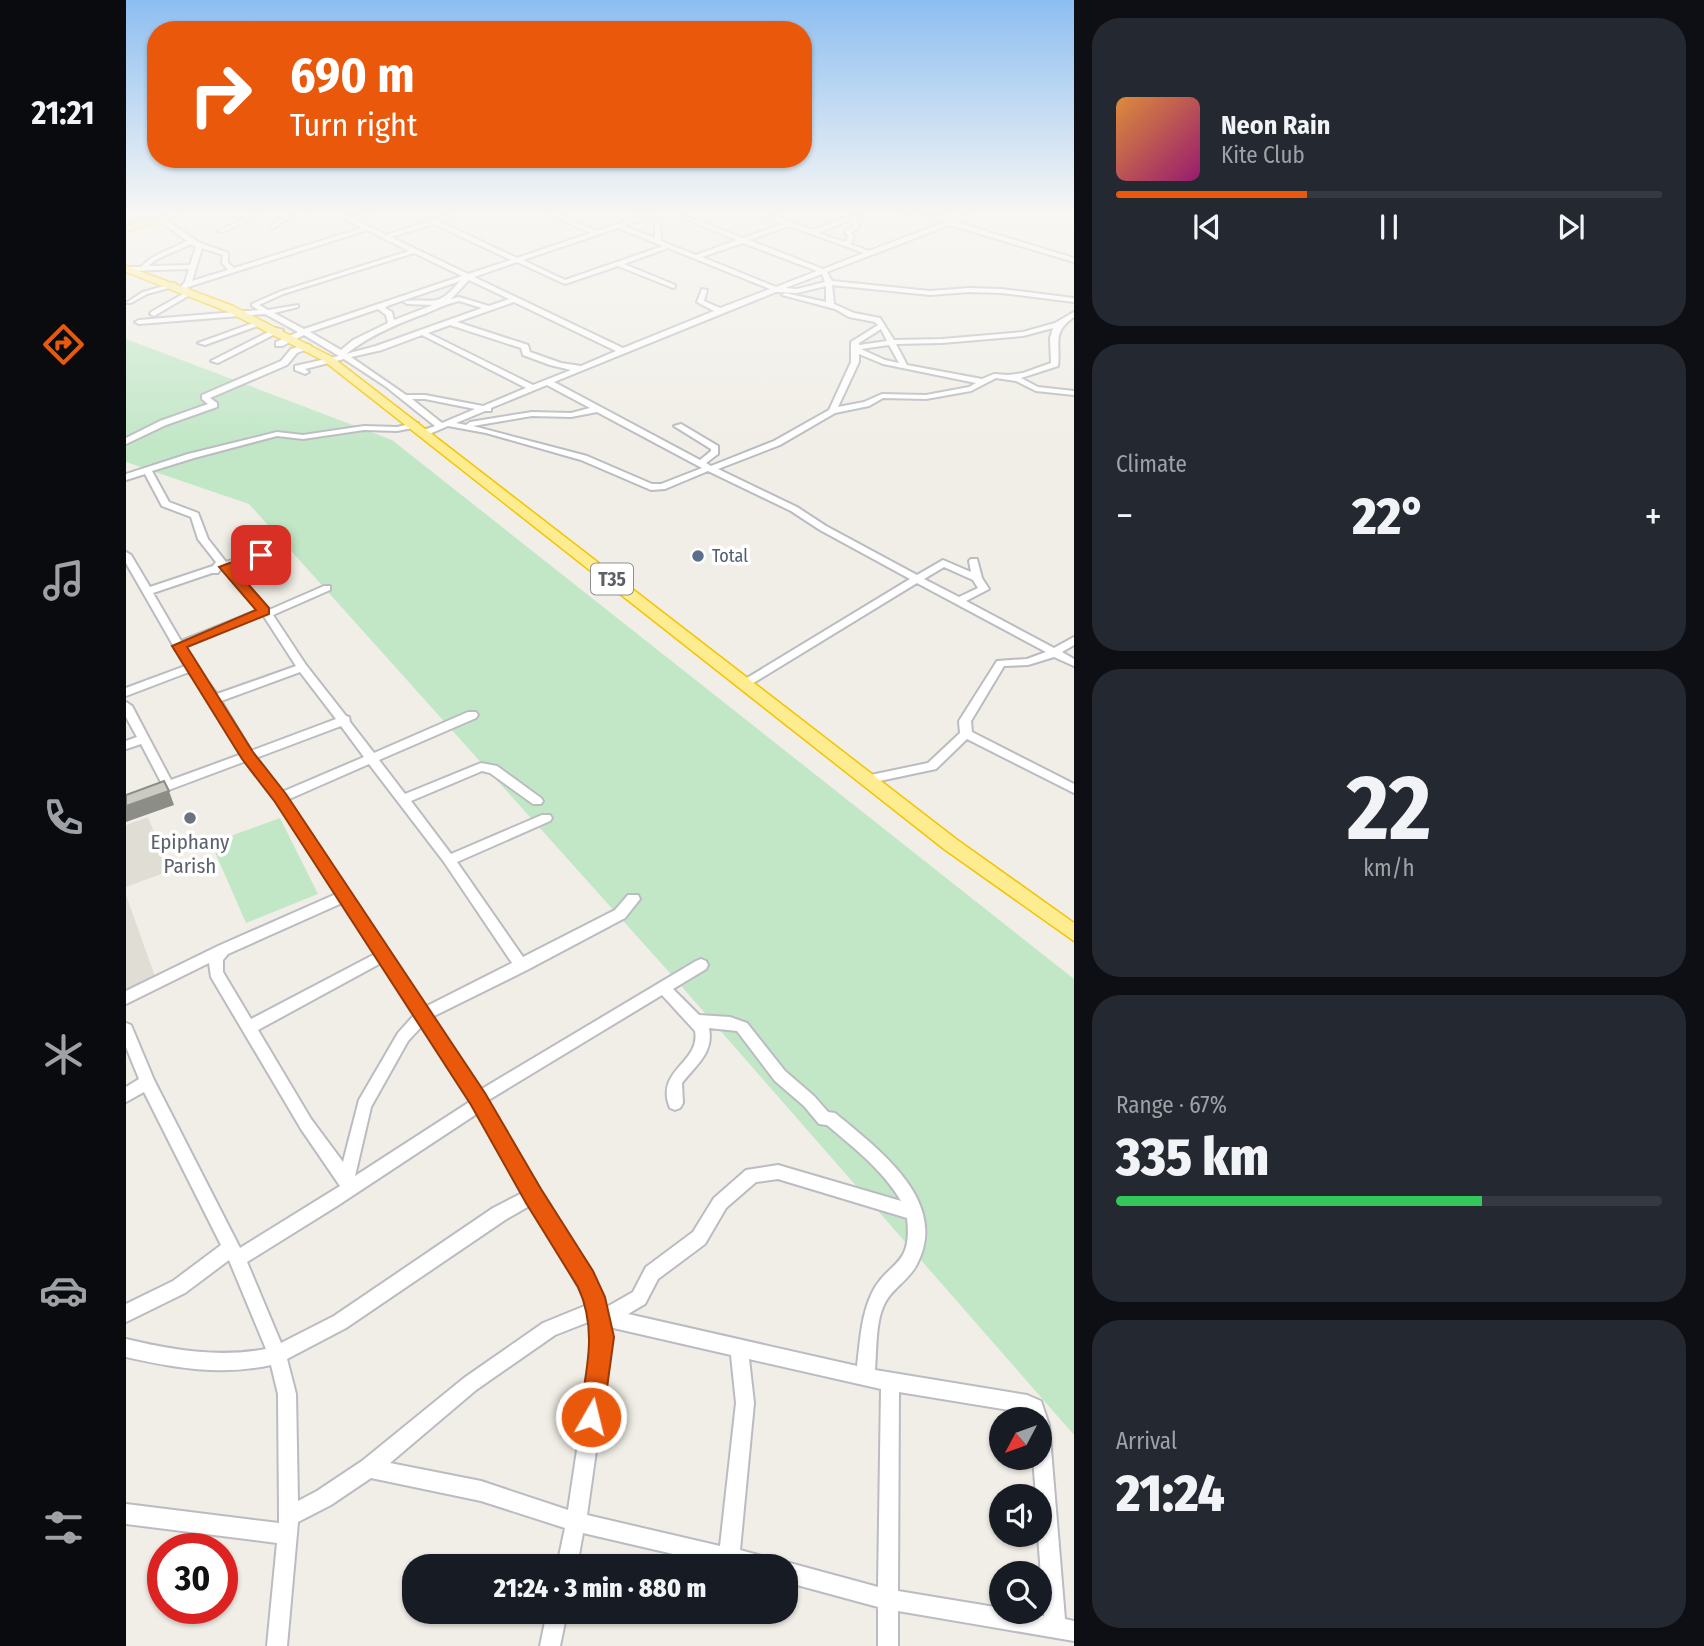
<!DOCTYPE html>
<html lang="en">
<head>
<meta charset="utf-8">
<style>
	:root { --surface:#171b24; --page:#242831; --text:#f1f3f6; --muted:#9ea1a6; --line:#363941; --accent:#ea580c }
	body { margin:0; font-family:"Fira Sans Condensed",sans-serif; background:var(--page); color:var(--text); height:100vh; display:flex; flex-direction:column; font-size:26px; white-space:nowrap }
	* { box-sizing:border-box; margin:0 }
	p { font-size:23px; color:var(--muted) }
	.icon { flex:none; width:38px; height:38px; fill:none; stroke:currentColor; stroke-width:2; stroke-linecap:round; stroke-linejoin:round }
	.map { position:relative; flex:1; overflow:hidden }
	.side { display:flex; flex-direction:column; gap:18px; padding:18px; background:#0d0f14; width:630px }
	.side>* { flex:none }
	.hud { position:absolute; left:21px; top:21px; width:665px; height:147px; border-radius:28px; box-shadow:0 2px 5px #0004; background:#ea580c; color:#fff; overflow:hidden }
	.needle { width:46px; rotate:229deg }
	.buttons { position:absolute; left:863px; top:1407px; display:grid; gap:14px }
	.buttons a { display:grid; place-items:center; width:63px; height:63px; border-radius:50%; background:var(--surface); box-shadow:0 2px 5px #0004; font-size:35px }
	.speed { position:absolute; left:21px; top:1533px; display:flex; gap:14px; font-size:35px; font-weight:700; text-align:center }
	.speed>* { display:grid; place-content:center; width:91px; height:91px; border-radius:50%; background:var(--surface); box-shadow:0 2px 5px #0004; line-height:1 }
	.speed .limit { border:10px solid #d22; background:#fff; color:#111 }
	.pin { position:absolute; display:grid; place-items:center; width:60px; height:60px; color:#fff; margin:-30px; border-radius:14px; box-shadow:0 4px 10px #0006 }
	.me { position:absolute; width:77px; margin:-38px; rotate:8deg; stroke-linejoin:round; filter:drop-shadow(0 0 5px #0008) }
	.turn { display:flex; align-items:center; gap:24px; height:147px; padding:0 28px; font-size:32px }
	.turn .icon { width:91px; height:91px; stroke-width:2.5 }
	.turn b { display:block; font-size:49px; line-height:60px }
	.big { font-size:52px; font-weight:800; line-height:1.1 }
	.side .tile { flex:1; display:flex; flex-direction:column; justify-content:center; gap:10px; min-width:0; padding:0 24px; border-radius:28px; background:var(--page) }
	.side .dial { align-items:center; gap:0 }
	.dial b { font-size:91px; line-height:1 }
	.song { display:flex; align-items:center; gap:21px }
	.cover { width:84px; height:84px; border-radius:10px; background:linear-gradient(135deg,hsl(30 70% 55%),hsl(320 70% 35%)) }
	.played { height:7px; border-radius:4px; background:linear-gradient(90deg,var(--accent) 35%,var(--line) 35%) }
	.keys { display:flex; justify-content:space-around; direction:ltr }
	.heat { display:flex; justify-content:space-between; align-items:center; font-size:38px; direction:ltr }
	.charge { height:10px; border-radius:5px; background:linear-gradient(90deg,#34c759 67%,var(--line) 0) }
	.trip { position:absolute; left:276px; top:1554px; width:396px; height:70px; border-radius:28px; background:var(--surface); box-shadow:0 2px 5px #0004; font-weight:800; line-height:70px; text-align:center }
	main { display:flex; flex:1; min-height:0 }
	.tab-bar { display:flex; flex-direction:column; width:126px; justify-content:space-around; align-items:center; background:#090b0e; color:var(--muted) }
	.tab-bar .icon { width:49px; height:49px }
	.tab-bar .active { color:var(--accent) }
	.tab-bar b { font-size:32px; color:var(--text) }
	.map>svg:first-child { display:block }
	.education { fill:#e0ded4 }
	.green { fill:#c2e7c7 }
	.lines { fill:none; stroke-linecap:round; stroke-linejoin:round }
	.minor-casing { stroke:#babcc1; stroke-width:4 }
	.highway-casing { stroke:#f5c401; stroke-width:3 }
	.minor { fill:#fff; fill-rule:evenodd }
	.highway { fill:#fded90; fill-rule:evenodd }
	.shaded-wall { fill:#8d8d88 }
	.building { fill:#cac9c2; stroke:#8d8d88; stroke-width:2 }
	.route { fill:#ea580c; stroke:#983908; stroke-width:2 }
	.service-dot { fill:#5c6f8a; stroke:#fff; stroke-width:2.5 }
	.worship-dot { fill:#6b7280; stroke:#fff; stroke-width:2.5 }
	.labels { text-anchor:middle; stroke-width:7; stroke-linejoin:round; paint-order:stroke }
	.far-service-label { font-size:18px; fill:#4e5e75; stroke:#fff; text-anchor:start }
	.shield { fill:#fff; stroke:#8e9094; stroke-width:2 }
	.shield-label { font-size:19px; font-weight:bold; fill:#5d6066 }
	.worship-label { font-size:21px; fill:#5b616d; stroke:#fff }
</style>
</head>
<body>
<main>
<nav class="tab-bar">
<b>21:21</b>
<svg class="icon active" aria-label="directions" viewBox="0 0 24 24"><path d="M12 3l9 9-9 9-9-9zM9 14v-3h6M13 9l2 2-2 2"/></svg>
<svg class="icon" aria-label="music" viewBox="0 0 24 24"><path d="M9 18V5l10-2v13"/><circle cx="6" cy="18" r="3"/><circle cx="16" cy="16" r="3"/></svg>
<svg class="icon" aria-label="phone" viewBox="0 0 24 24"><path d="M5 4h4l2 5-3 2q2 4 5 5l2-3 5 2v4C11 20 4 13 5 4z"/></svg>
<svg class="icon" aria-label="climate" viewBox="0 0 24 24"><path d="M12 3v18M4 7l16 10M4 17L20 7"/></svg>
<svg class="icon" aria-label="car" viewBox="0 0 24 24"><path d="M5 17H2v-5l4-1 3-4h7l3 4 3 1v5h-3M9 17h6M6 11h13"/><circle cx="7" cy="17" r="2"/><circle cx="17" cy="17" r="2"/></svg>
<svg class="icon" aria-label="filters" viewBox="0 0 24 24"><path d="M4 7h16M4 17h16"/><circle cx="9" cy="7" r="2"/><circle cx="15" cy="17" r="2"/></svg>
</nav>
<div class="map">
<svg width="948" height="1646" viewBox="0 0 948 1646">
	<rect width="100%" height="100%" fill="#f0eee6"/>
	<g class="education">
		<path d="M22,817l21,54 -43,16v-62z"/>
		<path d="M0,895l30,84 -30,13z"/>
	</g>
	<g class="green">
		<path d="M0,339l266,101 682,539v456l-405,-463 -420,-468 -123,-42z"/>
		<path d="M154,818l38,76 -72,29 -35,-80z"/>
	</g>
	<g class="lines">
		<g class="minor-casing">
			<g id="minor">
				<path d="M128,214h8l-39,18 -5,-1z"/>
				<path d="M170,214h10l-25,8 -6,6 -5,-1 7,-7z"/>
				<path d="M209,214h8l6,3 21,-3 -16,5 32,16 69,-21h9l-24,8 77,36 74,-25 -43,-19h8l41,17 50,-17h9l-32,12 31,12v-16l5,-1 1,20 35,14 41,-15 -65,-26h8l63,24 40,-14 -24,-10h9l45,16 37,-14 14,-2 -8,4 3,9 -8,6 3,4 -4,7 19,7 81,-31 -49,-6 56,4 10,-4h8l-19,8 118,36v4l-124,-37 -123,47 5,9 98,10 39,-3 32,1 73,9v4l-73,-9 -32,-1 -39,3 -98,-10 2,19 20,9 26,5 14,22 48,-1 81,-7 32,-9 19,-11v5c-23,16 -13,26 -16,49l-37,12 17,9 36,4v4l-38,-4 -20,-10 -20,-3 -25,13 -45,8 -43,-1 -14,8 -34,7 -55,32 -62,24 79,38 29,19 91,49 26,-15 28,12 -2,-11 2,-2h6l5,19 7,11 -23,12 88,47 20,-11v8l-12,7 12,7v7l-20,-9 -26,8 -24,1 -33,55 1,11 102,52v9l-107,-54 -31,30 -66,14 -4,-1 -2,-3 2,-3 62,-13 32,-30 -1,-12 38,-60 30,-2 19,-7 -129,-69 -167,102h-8l-1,-2 1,-2 168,-102 -90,-49 -29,-19 -83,-40 -43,18 -14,1 -70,-30 -95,-27 -38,-7 -21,9h-6v-4l14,-5 -50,-40 -41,-27 -39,10 4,3 -4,2 -10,-4v-4l44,-10 -35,-21 -22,11h-6v-4l22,-10 -33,-18 -126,10 -4,-2 4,-2 120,-10 -7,-4v-2l27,-12 130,-41 -42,-21 -179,57 -1,1 3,2 -2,6 -34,20 -4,-2 1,-2 32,-18 1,-4 -4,-2 5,-6 4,-13 -63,2v-4h15c13,-14 30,-17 46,-26l-28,-21v-2h4l35,24 30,11v10l6,5 128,-40zM724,220l3,6 -8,6 3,5 -3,5 -27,-9zM308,224l77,36 -43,14 -77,-37zM663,226l75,27 -41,16 -74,-29zM492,228l45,18 -98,34 -42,-20zM617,243l74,28 -41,16 -74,-30zM65,244l5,3 -6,18 -42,1c12,-11 29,-14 43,-22zM76,248l21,7 -1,8 6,7 -36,11zM542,248l102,41 -50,19 -16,-7 3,-11 -5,-1 -5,13 17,9 -91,37 -149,-71 43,-15 48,22 53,-18 55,22 2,-1v-2l-51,-21zM288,253l48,23 -158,53 -30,-16 24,-6v-2l-30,5 -9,-5 24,-11zM696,274l3,8 -28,7 -12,-1zM343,280l40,19 -20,7 -30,-9 -8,2zM334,281c-24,28 -24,17 -55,20l-1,1 3,2 26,1 -39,15 -2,-8 -7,-4 2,-2zM700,286v16l-41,-9 -3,2 53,14 14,8 26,5 3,3 -27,17v20l-22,48 -55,31 -63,25 -5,-3 12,-9v-8l-37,-22 -7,2 37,23v2l-11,9 -146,-78 222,-90 21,1zM333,301l23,7 -106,38 -30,8c24,-19 53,-31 81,-41 11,-5 19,-9 32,-12zM388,302l102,49 -35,15 -20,-3 -31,-11 -2,-7 -71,-23zM252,309l8,6 2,8 -35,17 -12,10 -31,-18zM324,325l71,23 2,7 27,10 21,5 -38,15 -105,-52zM927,328l-3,10 1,25 -28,10 -15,2 -14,-1 -12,5 -75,-14 -11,-21 46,-1 81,-7zM755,329l6,12 -28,4v-2zM296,335l104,53 -43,18 -58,-11h-19l-55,-38 31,-7zM763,345l10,18 -14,-3 -24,-11zM733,354l24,10 93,19 -7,4 -43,8 -44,-1 -18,8 -26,5 21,-45zM421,385l43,23 -19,5 -39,-1 -62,10 -4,3 -10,-2 29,-12h6v-3zM286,399h13l50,10 -33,14zM471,412l105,56 -41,16h-9l-65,-28 -114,-30 59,-10 39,1zM818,567l29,13 5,8 -19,9 -35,-18z"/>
				<path d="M48,283l3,2 -1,1 -29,8 -16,9h-5l17,-11z"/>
				<path d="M133,321l7,2 -61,22 -7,-2z"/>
				<path d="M150,328l7,2 -65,33 -7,-2z"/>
				<path d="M181,344l4,2 -1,2 -13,5 -10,12 -77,33 7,5v4l-51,18 -40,19v-6l34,-17 48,-17 -6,-5v-4l79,-34 10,-12z"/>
				<path d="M289,423h3v4l-21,4 -33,-1 -61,9 -26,-3 -83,22 -42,13 17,31 29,11 10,26 18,23 50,-16h6v4l-51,17 38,43 55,-24h6v4l-57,25 33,50 40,51 3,1 1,5 24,31 94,-41h8l2,3 -2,3 -97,42 26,34 76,-31 16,3 44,32 2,3 -2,3h-8l-43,-31 -8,-2 -71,30 40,53 91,-39h8l2,3 -2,3 -93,41 66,95 92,-47 13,-15h10l2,4 -15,19 -98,52 -95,47 48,73 216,-129 5,-2 5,2 2,4 -2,4 -33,20 26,26 31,2 17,6 38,48 29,25 14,16 7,1c43,36 115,88 82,151 -7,15 -23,23 -31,37 -11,19 -9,47 -11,69l152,25 14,6 8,24 16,194 9,2v20l-176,-30v35h-20v-39l-92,-25v-16h-8l8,-4 92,25 3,-198 -132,-30 5,44 -14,147 33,9 3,7h-51l-142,-33 -6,33h-20l8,-38 -84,-27 -110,-23 -40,27 -33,17 -11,124h-20l10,-103 -151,-19v-20l153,19v-7l-1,-122 -7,-29c-50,11 -96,3 -145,-8v-18c46,11 92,19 140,10l-37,-89 -44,33 -59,29v-18l47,-23 48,-36 -77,-153 -18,10v-15l13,-8 -13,-32v-24l5,2 23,55 86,168 100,-62 -39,-57 -90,-152 -2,-14 -83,41v-13l92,-45 118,-52 -60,-93 -30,-40 -120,45v-9l36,-13 -21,-40 -15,5v-8l11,-4 -11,-20v-15l6,4 39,74 71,-26 -31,-53 -22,-29 -63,24v-8l59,-22 -59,-103v-11l5,3 19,32 63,-21 3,-4 -18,-23 -7,-22 -29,-11 -17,-32 -19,6v-6l62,-20 89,-22 26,3 61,-9 33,1zM94,570h3l35,40 -77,31 -28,-48 59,-20h6zM137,615l33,51 -79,28 -22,-28 -10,-19zM174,672l36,47 -85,32 -30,-50zM215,726l23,31 -82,35 -26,-34zM243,764l75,98 68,101 -87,44 -138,-207zM216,903l33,51 -124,65 -28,-47v-12l5,-6zM255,963l34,51 -17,19 -39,67 -16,62 -32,-43 -53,-89zM536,995l33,36c6,32 -41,39 -25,77l5,2 5,-2 3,-5 -1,-20c14,-18 32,-30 27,-55l28,3 38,50 29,25 15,18 8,1c27,23 56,45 74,76l-123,-36 -32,5 -32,28 -21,34 -47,35 -13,25 -28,16 -5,-17 -113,-190zM296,1026l49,75 -116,75 16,-69 37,-66zM352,1113l46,79 -31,16 -159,108 -53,27 -34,-81 90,-56zM652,1179l129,39c6,51 -20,42 -36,77 -10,22 -11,47 -14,71l-229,-52 17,-10 13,-25 47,-35 21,-36 30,-26zM405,1205l55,95 1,5 -44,18 -79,55 -102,83 -45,30 -19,10 -2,-107 -9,-35 59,-31 159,-108zM465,1321l3,16 -26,173 -87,-29 -91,-18 86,-73 79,-55zM483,1327l122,28 5,48 -16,143 -133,-31 25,-178zM773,1392l128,21 3,6h10v39h-7l3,38h4l-2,39 6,81 -23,-4h-20v-4l-103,-17z"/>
				<path d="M421,1612h20l-7,34h-20z"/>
			</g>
		</g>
		<g class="highway-casing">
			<g id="highway">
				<path d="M45,214h14l-59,18v-6z"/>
				<path d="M0,266l107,40 99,51 624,482 118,84v18l-130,-92 -620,-488 -98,-50 -100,-39z"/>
			</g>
		</g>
		<use href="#minor" class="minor"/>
		<use href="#highway" class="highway"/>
	</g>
	<path class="shaded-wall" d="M43,791l5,14 -48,17v-16z"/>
	<path class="building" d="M38,781l5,10 -43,15v-11z"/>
	<linearGradient id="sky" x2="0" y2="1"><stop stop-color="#8dbef1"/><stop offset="0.48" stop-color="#f8f7f4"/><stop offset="1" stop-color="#f8f7f4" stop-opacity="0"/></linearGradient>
	<rect width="948" height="444" fill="url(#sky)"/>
	<path class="route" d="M135,551l5,1v5l-32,11 35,40v6l-82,33 66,105 33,42 199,299 56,96 52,82 12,26 9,40 -11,80 -3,8 -9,4 -8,-4 -4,-8c7,-45 19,-87 -1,-130l-52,-84 -55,-98 -196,-303 -33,-43 -70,-113 84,-36 -37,-43z"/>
	<circle class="service-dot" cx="572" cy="556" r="7"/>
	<circle class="worship-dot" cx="64" cy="818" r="7"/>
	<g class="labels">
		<g class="far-service-label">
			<text x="586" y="562">Total</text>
		</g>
		<rect class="shield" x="465" y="563.5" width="42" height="31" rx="5"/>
		<g class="shield-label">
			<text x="486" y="586">T35</text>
		</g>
		<g class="worship-label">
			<text x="64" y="849">Epiphany<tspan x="64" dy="24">Parish</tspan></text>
		</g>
	</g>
</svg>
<div class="buttons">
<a><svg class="needle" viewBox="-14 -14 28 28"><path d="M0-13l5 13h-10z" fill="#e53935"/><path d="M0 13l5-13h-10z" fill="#9ea1a6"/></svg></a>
<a><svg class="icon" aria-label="sound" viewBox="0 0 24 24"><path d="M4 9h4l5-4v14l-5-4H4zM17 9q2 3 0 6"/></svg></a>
<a><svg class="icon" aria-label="search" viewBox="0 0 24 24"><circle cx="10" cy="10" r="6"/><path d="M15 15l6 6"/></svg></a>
</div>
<div class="speed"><div class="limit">30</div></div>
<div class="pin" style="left:135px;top:555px;background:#d93025"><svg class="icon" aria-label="arrive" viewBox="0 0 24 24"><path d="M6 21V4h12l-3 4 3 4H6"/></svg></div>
<svg class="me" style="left:465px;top:1417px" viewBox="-20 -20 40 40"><circle r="17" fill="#ea580c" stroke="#fff" stroke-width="3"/><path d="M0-11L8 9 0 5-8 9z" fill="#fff"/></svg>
<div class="trip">21:24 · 3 min · 880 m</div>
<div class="hud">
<div class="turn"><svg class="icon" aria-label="right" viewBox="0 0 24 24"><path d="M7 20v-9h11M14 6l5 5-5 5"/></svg><div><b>690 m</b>Turn right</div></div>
</div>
</div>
<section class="side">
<div class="tile">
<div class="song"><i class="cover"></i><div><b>Neon Rain</b><p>Kite Club</p></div></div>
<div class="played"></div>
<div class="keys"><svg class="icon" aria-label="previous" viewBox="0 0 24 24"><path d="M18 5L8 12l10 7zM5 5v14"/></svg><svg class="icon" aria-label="pause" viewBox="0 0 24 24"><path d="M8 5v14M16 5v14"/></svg><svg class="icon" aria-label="next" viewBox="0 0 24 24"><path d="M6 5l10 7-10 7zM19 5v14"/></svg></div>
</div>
<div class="tile"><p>Climate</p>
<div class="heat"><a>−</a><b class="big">22°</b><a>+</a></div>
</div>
<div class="tile dial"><b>22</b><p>km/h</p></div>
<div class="tile"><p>Range · 67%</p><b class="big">335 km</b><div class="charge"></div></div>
<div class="tile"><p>Arrival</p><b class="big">21:24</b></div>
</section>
</main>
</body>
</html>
